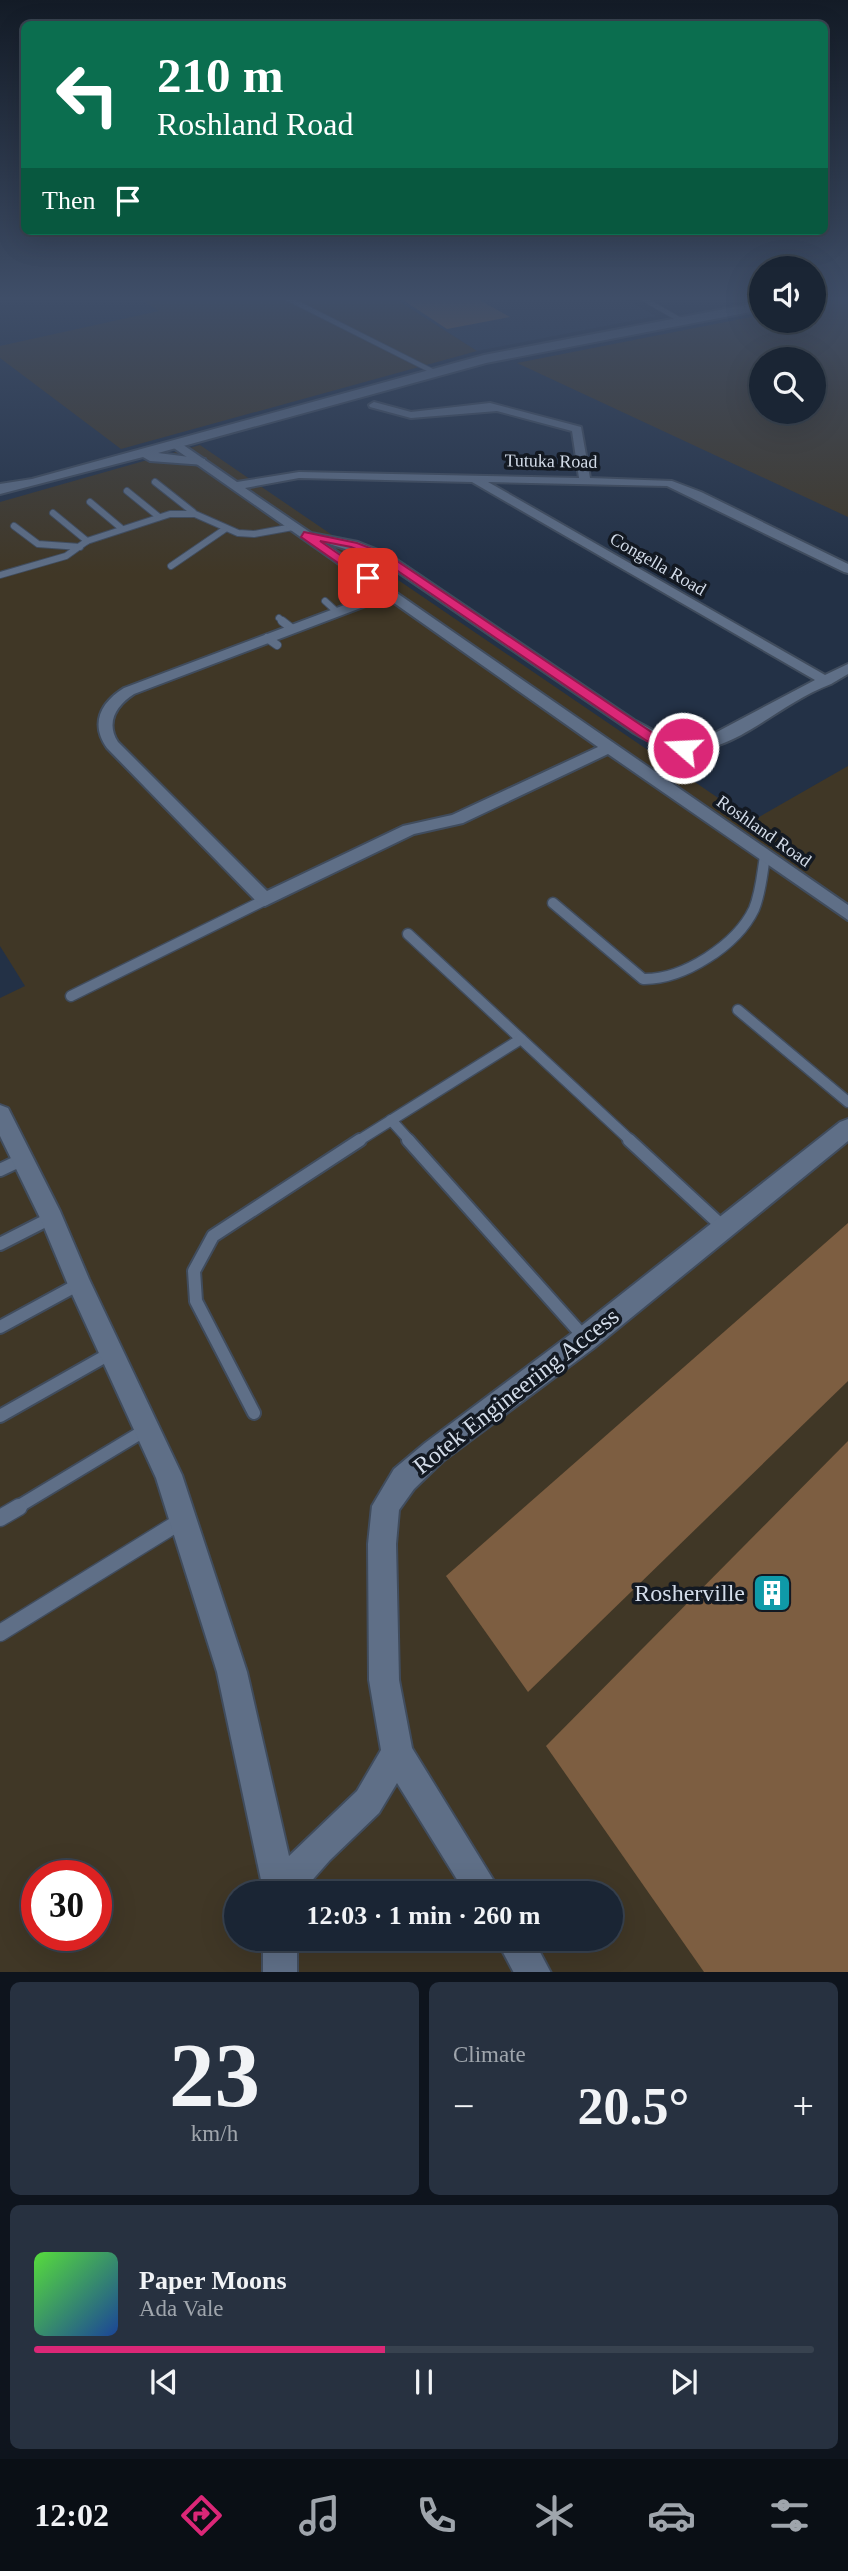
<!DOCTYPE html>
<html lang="en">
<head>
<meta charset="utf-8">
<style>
	:root { --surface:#1a2534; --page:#273140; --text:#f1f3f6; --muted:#9fa5ac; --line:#38424f; --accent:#db2777 }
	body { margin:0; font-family:"Times New Roman",serif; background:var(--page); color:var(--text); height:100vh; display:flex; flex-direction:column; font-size:26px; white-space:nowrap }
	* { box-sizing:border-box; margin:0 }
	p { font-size:23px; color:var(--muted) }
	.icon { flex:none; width:38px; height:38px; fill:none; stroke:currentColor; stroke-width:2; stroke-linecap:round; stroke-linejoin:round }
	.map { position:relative; height:1972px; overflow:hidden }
	.drawer { display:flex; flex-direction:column; gap:10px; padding:10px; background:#0e141d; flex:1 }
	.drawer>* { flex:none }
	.hud { position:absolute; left:21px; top:21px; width:807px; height:214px; border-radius:10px; box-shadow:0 7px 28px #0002,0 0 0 2px var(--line); background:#0b6e4f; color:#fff; overflow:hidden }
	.tools { position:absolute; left:749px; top:256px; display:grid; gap:14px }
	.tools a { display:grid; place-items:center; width:77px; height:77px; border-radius:50%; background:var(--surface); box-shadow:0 7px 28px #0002,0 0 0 2px var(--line); font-size:35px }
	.speed { position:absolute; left:21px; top:1860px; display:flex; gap:14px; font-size:35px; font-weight:700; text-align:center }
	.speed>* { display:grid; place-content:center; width:91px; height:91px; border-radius:50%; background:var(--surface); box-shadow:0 7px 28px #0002,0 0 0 2px var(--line); line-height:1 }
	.speed .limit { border:10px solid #d22; background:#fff; color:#111 }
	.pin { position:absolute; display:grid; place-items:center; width:60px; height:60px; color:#fff; margin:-30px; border-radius:14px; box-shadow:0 4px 10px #0006 }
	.me { position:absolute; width:77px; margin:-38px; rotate:289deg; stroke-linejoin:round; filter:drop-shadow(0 0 5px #0008) }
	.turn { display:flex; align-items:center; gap:24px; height:147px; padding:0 21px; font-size:32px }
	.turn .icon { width:91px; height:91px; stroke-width:2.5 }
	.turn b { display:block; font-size:49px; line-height:60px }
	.then { display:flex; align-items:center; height:66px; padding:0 21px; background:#0003; gap:14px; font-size:26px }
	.big { font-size:52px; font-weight:700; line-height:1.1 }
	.drawer .card { flex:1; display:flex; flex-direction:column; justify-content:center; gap:10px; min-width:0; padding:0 24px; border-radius:10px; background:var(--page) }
	.drawer .dial { align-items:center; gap:0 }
	.dial b { font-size:91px; line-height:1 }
	.song { display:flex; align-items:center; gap:21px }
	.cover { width:84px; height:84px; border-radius:10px; background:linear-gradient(135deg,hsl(110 70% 55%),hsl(220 70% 35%)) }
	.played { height:7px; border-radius:4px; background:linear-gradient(90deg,var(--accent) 45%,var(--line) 45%) }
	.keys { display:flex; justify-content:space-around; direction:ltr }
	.heat { display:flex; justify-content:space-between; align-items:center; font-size:38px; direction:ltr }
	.drawer .tiles { flex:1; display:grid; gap:10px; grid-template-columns:1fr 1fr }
	.card:last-child { grid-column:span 2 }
	.trip { position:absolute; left:224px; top:1881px; width:399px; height:70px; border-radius:35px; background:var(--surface); box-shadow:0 7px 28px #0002,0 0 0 2px var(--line); font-weight:700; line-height:70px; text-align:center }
	.tab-bar { display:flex; height:112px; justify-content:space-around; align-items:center; background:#0a0f15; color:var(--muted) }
	.tab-bar .icon { width:49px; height:49px }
	.tab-bar .current { color:var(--accent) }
	.tab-bar b { font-size:32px; color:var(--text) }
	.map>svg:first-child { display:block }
	.built { fill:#293a54 }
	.industrial { fill:#403726; fill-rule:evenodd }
	.building { fill:#7d5e41 }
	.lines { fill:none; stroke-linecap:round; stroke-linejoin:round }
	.lane-far5-casing { stroke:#404c5d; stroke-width:6 }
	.lane-far4-casing { stroke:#404c5d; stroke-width:8 }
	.lane-far3-casing { stroke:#404c5d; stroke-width:10 }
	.lane-far2-casing { stroke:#404c5d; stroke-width:13 }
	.lane-far1-casing { stroke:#404c5d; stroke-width:16 }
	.lane-casing { stroke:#404c5d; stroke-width:19 }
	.street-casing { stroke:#404c5d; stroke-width:4 }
	.secondary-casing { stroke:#404c5d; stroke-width:4 }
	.lane-far5 { stroke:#5f6f87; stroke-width:4.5 }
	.lane-far4 { stroke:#5f6f87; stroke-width:6 }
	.lane-far3 { stroke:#5f6f87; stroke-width:8 }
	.lane-far2 { stroke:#5f6f87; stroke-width:10 }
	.lane-far1 { stroke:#5f6f87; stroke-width:12 }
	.lane { stroke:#5f6f87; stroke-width:16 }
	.street { fill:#5f6f87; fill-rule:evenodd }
	.secondary { fill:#5f6f87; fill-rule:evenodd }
	.route { fill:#db2777; stroke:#8e194d; stroke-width:2 }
	.labels { text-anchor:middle; stroke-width:7; stroke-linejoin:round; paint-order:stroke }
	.far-street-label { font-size:18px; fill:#d3dce9; stroke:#131922 }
	.near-street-label { font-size:24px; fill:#d3dce9; stroke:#131922 }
	.near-poi-label { font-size:24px; fill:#d3dce9; stroke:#131922; text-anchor:end }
</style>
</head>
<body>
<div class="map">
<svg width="848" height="1973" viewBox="0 0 848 1973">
	<rect width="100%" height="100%" fill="#233146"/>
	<path class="built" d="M394,298h229l33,18 -179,35z"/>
	<g class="industrial">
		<path d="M140,298h254l83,53 -356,98 -121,-91v-12l159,-35z"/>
		<path d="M848,298v219l-331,-154 244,-48v5h53v-16zM761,359h53v52h-53z"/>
		<path d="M200,445l552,376 96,-55v1206h-848v-974l25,-12 -25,-40v-444zM37,1876h59v60h-59zM236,1894h375v45h-375z"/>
	</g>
	<g class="building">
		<path d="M400,298h76l34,19 -63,12z"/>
		<path d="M848,1223v158l-320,311 -82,-116z"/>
		<path d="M848,1441v531h-144l-158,-226z"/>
	</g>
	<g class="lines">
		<g class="lane-far5-casing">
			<g id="lane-far5">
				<path d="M287,298l147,74"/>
				<path d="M642,298l40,23"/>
			</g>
		</g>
		<g class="lane-far4-casing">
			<g id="lane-far4">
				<path d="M155,482l38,30"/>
				<path d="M127,491l32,26"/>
				<path d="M90,502l31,26"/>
				<path d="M53,513l34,28"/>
				<path d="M14,526l24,18 42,3"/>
				<path d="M171,566l54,-37"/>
				<path d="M0,575l66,-19 21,-15 83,-27h25l43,19 16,1 39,-7"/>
				<path d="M325,601l12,11"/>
				<path d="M279,618l5,4"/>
			</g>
		</g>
		<g class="lane-far3-casing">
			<g id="lane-far3">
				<path d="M282,621l9,7"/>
				<path d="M267,638l10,7"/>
			</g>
		</g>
		<g class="lane-far2-casing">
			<g id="lane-far2">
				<path d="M553,903l90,76c40,1 94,-34 111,-70 7,-17 8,-35 11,-53"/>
				<path d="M408,934l223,207"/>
				<path d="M71,996l194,-96"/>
				<path d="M738,1010l110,92"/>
				<path d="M391,1120l19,21"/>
				<path d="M358,1141l163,-102"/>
			</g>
		</g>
		<g class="lane-far1-casing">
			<g id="lane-far1">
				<path d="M408,1140l176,197"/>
				<path d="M629,1140l94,87"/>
				<path d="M0,1170l21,-10"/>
				<path d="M0,1244l51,-26"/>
				<path d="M0,1327l79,-43"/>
				<path d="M254,1413l-58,-112 -2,-30 19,-35 147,-96"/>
				<path d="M0,1416l111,-63"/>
				<path d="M16,1508l131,-79"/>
			</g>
		</g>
		<g class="lane-casing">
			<g id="lane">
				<path d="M0,1518l19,-11"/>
				<path d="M0,1633l181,-112"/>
			</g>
		</g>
		<g class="street-casing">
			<g id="street">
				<path d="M374,402l37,10 79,-9 91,24 9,51 82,3 29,11 147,72v9l-4,-1 -177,-86 -179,-4 337,193 23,-11v10l-17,10c-73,28 -115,99 -197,49l-254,-173 -57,-18 525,363v15l-240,-166 -145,69 -49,11 -149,72 -6,-2 -152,-156c-17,-24 -7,-45 17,-60l255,-96 -208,-146v-4h8l58,40 62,-10 280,6 -7,-47 -75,-20 -86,7 -41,-11 -1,-2zM299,478l173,4 343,198 -117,62 -25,-1 -39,-21 -246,-166 -30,-12 -47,-9 -66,-45zM387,598l211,149 -146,68 -49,11 -136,65 -149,-149c-13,-20 -1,-37 16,-48z"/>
				<path d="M0,1105l8,3 52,103 29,68 93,196 65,197 42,184 68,-65 24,-41 -12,-70 -1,-136 4,-38 22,-37 31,-26 151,-113 264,-208 8,-3v22l-254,207 -151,113 -29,28 -15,21 -3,34 3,136 13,68 90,146h-36l-69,-111 -18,30 -49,47 -30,34h-36l-47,-222 -61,-194 -85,-186 -30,-72 -41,-84z"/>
				<rect x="263" y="1939" width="34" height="34"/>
				<path d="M496,1939h37l18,34h-37z"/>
			</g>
		</g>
		<g class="secondary-casing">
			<path id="secondary" d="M761,302v8l-275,53 -328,90 47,6v6l-55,-4 -7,-4 -143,37v-10l32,-5 452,-124z"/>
		</g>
		<use href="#lane-far5" class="lane-far5"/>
		<use href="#lane-far4" class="lane-far4"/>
		<use href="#lane-far3" class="lane-far3"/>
		<use href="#lane-far2" class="lane-far2"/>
		<use href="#lane-far1" class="lane-far1"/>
		<use href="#lane" class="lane"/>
		<use href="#street" class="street"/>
		<use href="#secondary" class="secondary"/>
	</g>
	<linearGradient id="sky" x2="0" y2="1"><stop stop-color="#131b26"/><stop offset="0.52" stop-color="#3f4e68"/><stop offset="1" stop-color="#3f4e68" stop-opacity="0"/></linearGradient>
	<rect width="848" height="574" fill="url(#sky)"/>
	<path class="route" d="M304,532l53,11 31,12 268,180 33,13 -6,4 -36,-11 -267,-182 -29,-12 -31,-6 53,37 -9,3 -63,-44z"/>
	<defs>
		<g id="building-square" transform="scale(2.0125)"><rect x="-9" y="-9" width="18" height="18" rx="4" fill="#0f9aa8" stroke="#131922"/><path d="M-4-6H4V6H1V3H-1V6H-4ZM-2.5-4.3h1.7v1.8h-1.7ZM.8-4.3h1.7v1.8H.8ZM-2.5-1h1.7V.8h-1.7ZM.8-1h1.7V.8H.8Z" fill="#fff"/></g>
	</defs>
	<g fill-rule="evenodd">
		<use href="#building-square" x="772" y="1593"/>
	</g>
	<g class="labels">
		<g class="far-street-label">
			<text transform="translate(551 461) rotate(1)" y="6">Tutuka Road</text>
			<text transform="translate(658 564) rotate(30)" y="6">Congella Road</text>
			<text transform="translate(764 831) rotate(35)" y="6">Roshland Road</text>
		</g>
		<g class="near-street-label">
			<text transform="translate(516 1391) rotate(-38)" y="8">Rotek Engineering Access</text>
		</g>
		<g class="near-poi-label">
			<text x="745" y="1601">Rosherville</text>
		</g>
	</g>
</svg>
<div class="tools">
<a><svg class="icon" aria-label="sound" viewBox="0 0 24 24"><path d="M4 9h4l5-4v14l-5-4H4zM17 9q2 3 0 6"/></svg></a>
<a><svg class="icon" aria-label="search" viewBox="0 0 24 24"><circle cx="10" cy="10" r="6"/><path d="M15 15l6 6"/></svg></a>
</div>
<div class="speed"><div class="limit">30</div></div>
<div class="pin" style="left:368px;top:578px;background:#d93025"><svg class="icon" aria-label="arrive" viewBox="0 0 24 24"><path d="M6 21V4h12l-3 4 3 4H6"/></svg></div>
<svg class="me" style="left:683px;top:748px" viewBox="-20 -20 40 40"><circle r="17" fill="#db2777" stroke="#fff" stroke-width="3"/><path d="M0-11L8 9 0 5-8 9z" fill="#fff"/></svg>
<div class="trip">12:03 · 1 min · 260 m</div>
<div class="hud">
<div class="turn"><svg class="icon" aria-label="left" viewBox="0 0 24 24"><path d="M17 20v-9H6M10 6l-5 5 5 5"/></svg><div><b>210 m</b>Roshland Road</div></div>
<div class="then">Then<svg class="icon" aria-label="arrive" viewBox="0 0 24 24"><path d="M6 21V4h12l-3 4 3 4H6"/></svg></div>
</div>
</div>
<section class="drawer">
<div class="tiles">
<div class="card dial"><b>23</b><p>km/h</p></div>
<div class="card"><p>Climate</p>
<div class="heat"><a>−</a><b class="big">20.5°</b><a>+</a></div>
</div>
<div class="card">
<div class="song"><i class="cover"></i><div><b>Paper Moons</b><p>Ada Vale</p></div></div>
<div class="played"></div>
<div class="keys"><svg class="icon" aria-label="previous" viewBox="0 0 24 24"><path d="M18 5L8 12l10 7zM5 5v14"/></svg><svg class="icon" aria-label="pause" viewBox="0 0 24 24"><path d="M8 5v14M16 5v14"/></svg><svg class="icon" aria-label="next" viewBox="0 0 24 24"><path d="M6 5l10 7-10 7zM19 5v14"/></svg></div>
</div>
</div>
</section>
<nav class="tab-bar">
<b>12:02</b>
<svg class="icon current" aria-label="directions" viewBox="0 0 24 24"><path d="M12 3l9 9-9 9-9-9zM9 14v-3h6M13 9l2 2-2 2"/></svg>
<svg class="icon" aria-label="music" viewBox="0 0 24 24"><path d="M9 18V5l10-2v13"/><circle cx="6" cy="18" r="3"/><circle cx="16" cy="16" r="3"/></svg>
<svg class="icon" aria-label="phone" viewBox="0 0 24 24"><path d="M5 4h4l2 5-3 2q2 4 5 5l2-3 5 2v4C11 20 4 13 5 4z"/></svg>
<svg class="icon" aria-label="climate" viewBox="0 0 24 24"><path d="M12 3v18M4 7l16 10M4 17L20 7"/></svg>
<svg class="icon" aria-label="car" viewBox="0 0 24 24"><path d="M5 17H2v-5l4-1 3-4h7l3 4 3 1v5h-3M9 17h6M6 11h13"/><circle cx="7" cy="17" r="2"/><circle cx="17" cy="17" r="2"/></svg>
<svg class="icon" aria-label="filters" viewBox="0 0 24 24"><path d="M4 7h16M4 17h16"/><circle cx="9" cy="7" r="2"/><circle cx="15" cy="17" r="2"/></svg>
</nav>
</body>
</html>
